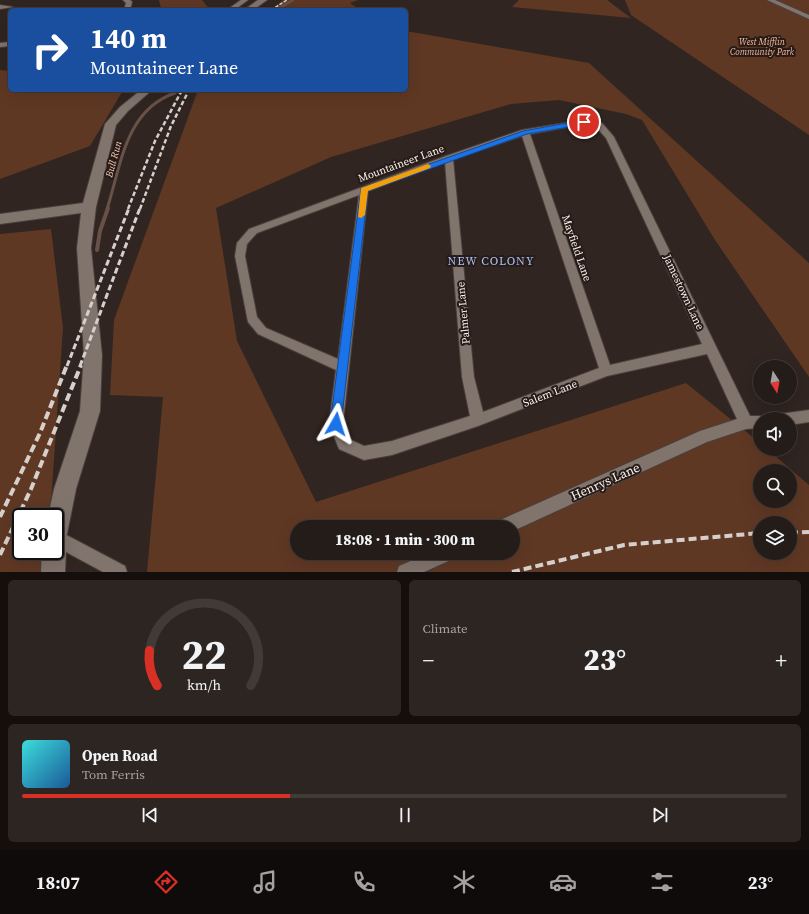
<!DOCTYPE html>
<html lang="en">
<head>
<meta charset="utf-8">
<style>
	:root { --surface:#241c18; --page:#2c2521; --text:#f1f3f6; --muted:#a3a1a2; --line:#413a37; --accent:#d93025 }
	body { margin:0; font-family:"Source Serif 4",serif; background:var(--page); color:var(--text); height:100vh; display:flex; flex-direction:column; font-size:15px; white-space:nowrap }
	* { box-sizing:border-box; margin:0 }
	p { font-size:13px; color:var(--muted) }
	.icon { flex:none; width:22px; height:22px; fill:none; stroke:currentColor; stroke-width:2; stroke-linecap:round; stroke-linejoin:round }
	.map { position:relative; height:572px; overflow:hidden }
	.panel { display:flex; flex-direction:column; gap:8px; padding:8px; background:#140f0d; flex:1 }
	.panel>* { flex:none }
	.guide { position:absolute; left:8px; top:8px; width:400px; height:84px; border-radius:6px; box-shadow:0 4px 16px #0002,0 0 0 1px var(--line); background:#1a4fa0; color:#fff; overflow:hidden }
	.needle { width:26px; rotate:169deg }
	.tools { position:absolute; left:753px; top:360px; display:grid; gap:8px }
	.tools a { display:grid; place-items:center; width:44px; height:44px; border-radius:50%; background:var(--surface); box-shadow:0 4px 16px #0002,0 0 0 1px var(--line); font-size:20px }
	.speed { position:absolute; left:12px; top:508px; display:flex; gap:8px; font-size:20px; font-weight:700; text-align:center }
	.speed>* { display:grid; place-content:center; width:52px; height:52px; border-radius:50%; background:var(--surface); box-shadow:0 4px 16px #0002,0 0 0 1px var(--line); line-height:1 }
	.speed .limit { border:2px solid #111; border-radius:6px; background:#fff; color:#111 }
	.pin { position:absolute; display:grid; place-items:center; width:34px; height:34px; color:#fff; margin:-17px; border:2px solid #fff; border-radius:50%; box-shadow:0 1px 4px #0007 }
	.me { position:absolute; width:44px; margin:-22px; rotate:6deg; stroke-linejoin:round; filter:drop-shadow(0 0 3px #0008) }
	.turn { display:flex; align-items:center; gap:14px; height:84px; padding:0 16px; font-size:18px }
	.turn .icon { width:52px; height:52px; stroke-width:2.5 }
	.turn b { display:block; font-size:28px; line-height:34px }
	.big { font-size:30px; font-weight:800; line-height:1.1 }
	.panel .card { flex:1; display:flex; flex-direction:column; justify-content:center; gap:6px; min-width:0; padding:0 14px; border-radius:6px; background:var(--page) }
	.panel .dial { align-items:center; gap:0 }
	.dial svg { height:104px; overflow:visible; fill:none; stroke:var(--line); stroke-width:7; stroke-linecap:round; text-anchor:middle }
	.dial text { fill:var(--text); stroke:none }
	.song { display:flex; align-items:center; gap:12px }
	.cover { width:48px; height:48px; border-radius:6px; background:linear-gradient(135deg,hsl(180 70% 55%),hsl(210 70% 35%)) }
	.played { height:4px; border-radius:2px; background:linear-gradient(90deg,var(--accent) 35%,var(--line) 35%) }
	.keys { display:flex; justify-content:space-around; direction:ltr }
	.heat { display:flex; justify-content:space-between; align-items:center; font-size:22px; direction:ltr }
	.panel .tiles { flex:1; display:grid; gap:8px; grid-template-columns:1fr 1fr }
	.card:last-child { grid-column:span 2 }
	.trip { position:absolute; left:290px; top:520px; width:230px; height:40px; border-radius:20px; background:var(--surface); box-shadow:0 4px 16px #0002,0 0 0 1px var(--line); font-weight:800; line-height:40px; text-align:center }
	.tab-bar { display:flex; height:64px; justify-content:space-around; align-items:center; background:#0e0b0a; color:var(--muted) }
	.tab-bar .icon { width:28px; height:28px }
	.tab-bar .on { color:var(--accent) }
	.tab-bar b { font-size:18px; color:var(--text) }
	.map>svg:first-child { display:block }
	.green { fill:#5f3824; fill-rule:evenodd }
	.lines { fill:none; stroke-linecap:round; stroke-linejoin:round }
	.stream-far2 { stroke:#685148; stroke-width:2.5 }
	.stream-far1 { stroke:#685148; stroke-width:3 }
	.stream { stroke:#685148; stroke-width:4 }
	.street-casing { stroke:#4a403c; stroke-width:2 }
	.secondary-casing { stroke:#4a403c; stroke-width:2 }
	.street { fill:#81746d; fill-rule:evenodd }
	.secondary { fill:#81746d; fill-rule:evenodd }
	.rail-far3 { stroke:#d7cfcb; stroke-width:1.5; stroke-dasharray:3.5 1.5; stroke-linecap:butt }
	.rail-far2 { stroke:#d7cfcb; stroke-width:2.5; stroke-dasharray:4.5 2.5; stroke-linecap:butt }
	.rail-far1 { stroke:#d7cfcb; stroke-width:3; stroke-dasharray:6 3; stroke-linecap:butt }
	.rail { stroke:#d7cfcb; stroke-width:4; stroke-dasharray:8 4; stroke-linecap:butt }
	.route { fill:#1a73e8; stroke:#114b97 }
	.slow { fill:#f59e0b }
	.labels { text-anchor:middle; stroke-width:4; stroke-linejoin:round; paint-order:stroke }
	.far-park-label { font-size:9px; font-style:italic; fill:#fbbea1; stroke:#261b17 }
	.far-water-label { font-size:10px; font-style:italic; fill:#fbcdb7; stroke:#261b17 }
	.street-label { font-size:11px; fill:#faf2ef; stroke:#261b17 }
	.neighbourhood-label { font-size:12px; letter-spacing:1px; fill:#a6bef3; stroke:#261b17 }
	.near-street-label { font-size:13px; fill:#faf2ef; stroke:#261b17 }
</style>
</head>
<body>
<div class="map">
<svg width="809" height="572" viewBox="0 0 809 572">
	<rect width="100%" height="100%" fill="#302520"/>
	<g class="green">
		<path d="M159,0h43l8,10h-51l2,-2z"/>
		<path d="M283,0h75l-8,3 10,7h-88z"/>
		<path d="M519,0h88l24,18 -119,-11z"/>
		<path d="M625,0h184v135l-178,-120z"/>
		<path d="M406,31l183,32 220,200v114l-94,-137 -73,-120 -16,-6 -67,-14 -48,4 -180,53 -115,51 21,133 79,161 370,-119 74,60v6h7l42,36v87h-662l16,-175 -53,-2 4,-75 84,-230h208zM760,471h30v30h-30zM760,523h30v30h-30zM297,527h216v26h-216z"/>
		<path d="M0,70l10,1v19h115l-3,2 -32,54 -90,33z"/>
		<path d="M51,229l12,99 -13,189h-29v34h27l-2,21h-46v-338z"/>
	</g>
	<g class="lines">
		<path class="stream-far2" d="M276,10l17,-10"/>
		<path class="stream-far1" d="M107,209c14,-43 18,-99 68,-116"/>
		<path class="stream" d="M97,250l3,-19 8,-23"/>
		<g class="street-casing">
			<g id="street">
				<path d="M123,0h7l2,2 -2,8h-6l2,-7z"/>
				<path d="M241,0h7l-11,8 2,2 -8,-1v-2z"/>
				<path d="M767,0h8l34,15v4z"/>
				<path d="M0,5l13,2 -13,2z"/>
				<path d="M10,42v4l-10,1v-4z"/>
				<path d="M584,120l18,3 12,14 136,279h10l6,3h-6v9l-14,1 -39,13 -194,89v-4h-17l2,-6 202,-90 37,-12 -30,-65 -100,22 -129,50 -86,29 -28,5 -25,-11 -10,-25 7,-54 -78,-36 -10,-12 -13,-66 2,-13 12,-14 197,-73 76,-26zM584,124l12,3 10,11 96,206 -92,21 -80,-231zM522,136l77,232 -116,44 -9,-35 -21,-218zM445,162l17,215 8,39 -78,25 -28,5 -15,-7 -6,-15 25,-233zM359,195l-21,164 -72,-31 -9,-11 -12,-61 2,-12 10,-11z"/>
				<path d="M809,410v12l-19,3v-6h-13l2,-5z"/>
				<path d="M55,529l70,37 2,6h-24l-48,-26z"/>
				<path d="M429,553h26l-2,6 -29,13h-27l2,-6z"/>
			</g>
		</g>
		<g class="secondary-casing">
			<g id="secondary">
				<path d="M258,0h9l-14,10h-9z"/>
				<path d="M141,90h11l-24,21 -12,14 -20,82 -5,41 11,107 -2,56 -24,78 -9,45 -5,9 4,8 -1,21h-24l1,-21h13v-34h-7l6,-28 26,-78 4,-56 -7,-107 4,-35 -81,11v-10l83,-11 22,-79 15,-17z"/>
			</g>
		</g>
		<use href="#street" class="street"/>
		<use href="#secondary" class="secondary"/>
		<path class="rail-far3" d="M271,10l16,-10"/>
		<g class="rail-far2">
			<path d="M128,209l27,-68 27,-51"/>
			<path d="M140,209l31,-83 18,-36"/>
		</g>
		<g class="rail-far1">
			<path d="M67,366l62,-158"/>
			<path d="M80,366l60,-158"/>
		</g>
		<g class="rail">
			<path d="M0,517l40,-84 27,-68"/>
			<path d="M790,533l19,-1"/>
			<path d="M0,555l31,-66 50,-124"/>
			<path d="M512,572l112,-27 136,-12"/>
		</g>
	</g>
	<path class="route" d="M584,120l4,2 -1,2 -60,10 -159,57 -27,233 -1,4 -4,2 -4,-2 -2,-4 31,-236 162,-57z"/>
	<path class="slow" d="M428,164l3,2 -1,2 -62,23 -3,24 -4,3 -3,-1 3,-29z"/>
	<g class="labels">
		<g class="far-park-label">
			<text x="762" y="45">West Mifflin<tspan x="762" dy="10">Community Park</tspan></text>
		</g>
		<g class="far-water-label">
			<text transform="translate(113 159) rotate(-75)" y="4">Bull Run</text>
		</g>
		<g class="street-label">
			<text transform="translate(401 163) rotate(-20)" y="4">Mountaineer Lane</text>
			<text transform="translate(577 248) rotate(71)" y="4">Mayfield Lane</text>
			<text transform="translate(684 292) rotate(65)" y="4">Jamestown Lane</text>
			<text transform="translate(463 313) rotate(-95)" y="4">Palmer Lane</text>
			<text transform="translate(550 393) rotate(-21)" y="4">Salem Lane</text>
		</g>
		<g class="neighbourhood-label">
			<text x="491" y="265">NEW COLONY</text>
		</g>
		<g class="near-street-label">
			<text transform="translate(605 481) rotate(-24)" y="5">Henrys Lane</text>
		</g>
	</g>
</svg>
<div class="tools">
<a><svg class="needle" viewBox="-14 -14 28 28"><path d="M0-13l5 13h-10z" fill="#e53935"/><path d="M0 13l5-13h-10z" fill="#a3a1a2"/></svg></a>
<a><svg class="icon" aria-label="sound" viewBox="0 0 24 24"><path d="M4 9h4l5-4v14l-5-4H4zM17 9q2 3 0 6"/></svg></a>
<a><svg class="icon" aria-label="search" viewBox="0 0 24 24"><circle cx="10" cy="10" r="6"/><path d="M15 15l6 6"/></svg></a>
<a><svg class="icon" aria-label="layers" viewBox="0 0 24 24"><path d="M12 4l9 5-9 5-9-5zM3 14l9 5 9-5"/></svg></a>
</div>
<div class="speed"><div class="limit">30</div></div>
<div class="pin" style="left:584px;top:122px;background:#d93025"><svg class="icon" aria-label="arrive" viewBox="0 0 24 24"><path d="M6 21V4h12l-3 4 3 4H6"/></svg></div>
<svg class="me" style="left:336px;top:424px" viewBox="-20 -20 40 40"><path d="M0-17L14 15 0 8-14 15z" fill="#1a73e8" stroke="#fff" stroke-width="4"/></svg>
<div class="trip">18:08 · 1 min · 300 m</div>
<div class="guide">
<div class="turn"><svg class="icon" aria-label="right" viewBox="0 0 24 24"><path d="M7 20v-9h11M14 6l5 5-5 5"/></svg><div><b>140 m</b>Mountaineer Lane</div></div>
</div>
</div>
<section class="panel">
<div class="tiles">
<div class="card dial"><svg viewBox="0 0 100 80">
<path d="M14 69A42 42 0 1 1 86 69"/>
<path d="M14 69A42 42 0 0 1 8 42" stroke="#d93025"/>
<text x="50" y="56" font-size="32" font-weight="700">22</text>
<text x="50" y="72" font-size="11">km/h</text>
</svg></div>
<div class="card"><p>Climate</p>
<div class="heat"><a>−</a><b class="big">23°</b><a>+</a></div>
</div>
<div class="card">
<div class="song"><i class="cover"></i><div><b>Open Road</b><p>Tom Ferris</p></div></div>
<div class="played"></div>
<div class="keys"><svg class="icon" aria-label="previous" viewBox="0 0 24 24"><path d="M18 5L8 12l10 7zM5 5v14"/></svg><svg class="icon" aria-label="pause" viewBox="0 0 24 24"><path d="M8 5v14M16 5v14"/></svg><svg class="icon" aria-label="next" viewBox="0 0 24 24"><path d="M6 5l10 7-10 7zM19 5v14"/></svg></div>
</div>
</div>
</section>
<nav class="tab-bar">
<b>18:07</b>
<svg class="icon on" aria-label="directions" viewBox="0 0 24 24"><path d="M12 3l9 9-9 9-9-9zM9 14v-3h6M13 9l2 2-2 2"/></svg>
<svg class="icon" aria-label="music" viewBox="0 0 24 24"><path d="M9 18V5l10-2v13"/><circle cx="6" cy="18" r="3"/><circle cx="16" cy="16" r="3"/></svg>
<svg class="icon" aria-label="phone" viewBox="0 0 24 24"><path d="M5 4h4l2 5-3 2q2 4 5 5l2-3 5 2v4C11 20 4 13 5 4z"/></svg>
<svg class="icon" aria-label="climate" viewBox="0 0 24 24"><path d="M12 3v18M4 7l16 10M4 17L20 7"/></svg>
<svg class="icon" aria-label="car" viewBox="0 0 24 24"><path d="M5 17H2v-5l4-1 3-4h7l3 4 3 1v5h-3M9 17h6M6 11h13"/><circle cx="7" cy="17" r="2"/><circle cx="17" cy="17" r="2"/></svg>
<svg class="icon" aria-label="filters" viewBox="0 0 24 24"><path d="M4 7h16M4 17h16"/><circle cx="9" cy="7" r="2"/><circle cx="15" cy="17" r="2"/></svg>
<b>23°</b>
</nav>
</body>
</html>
